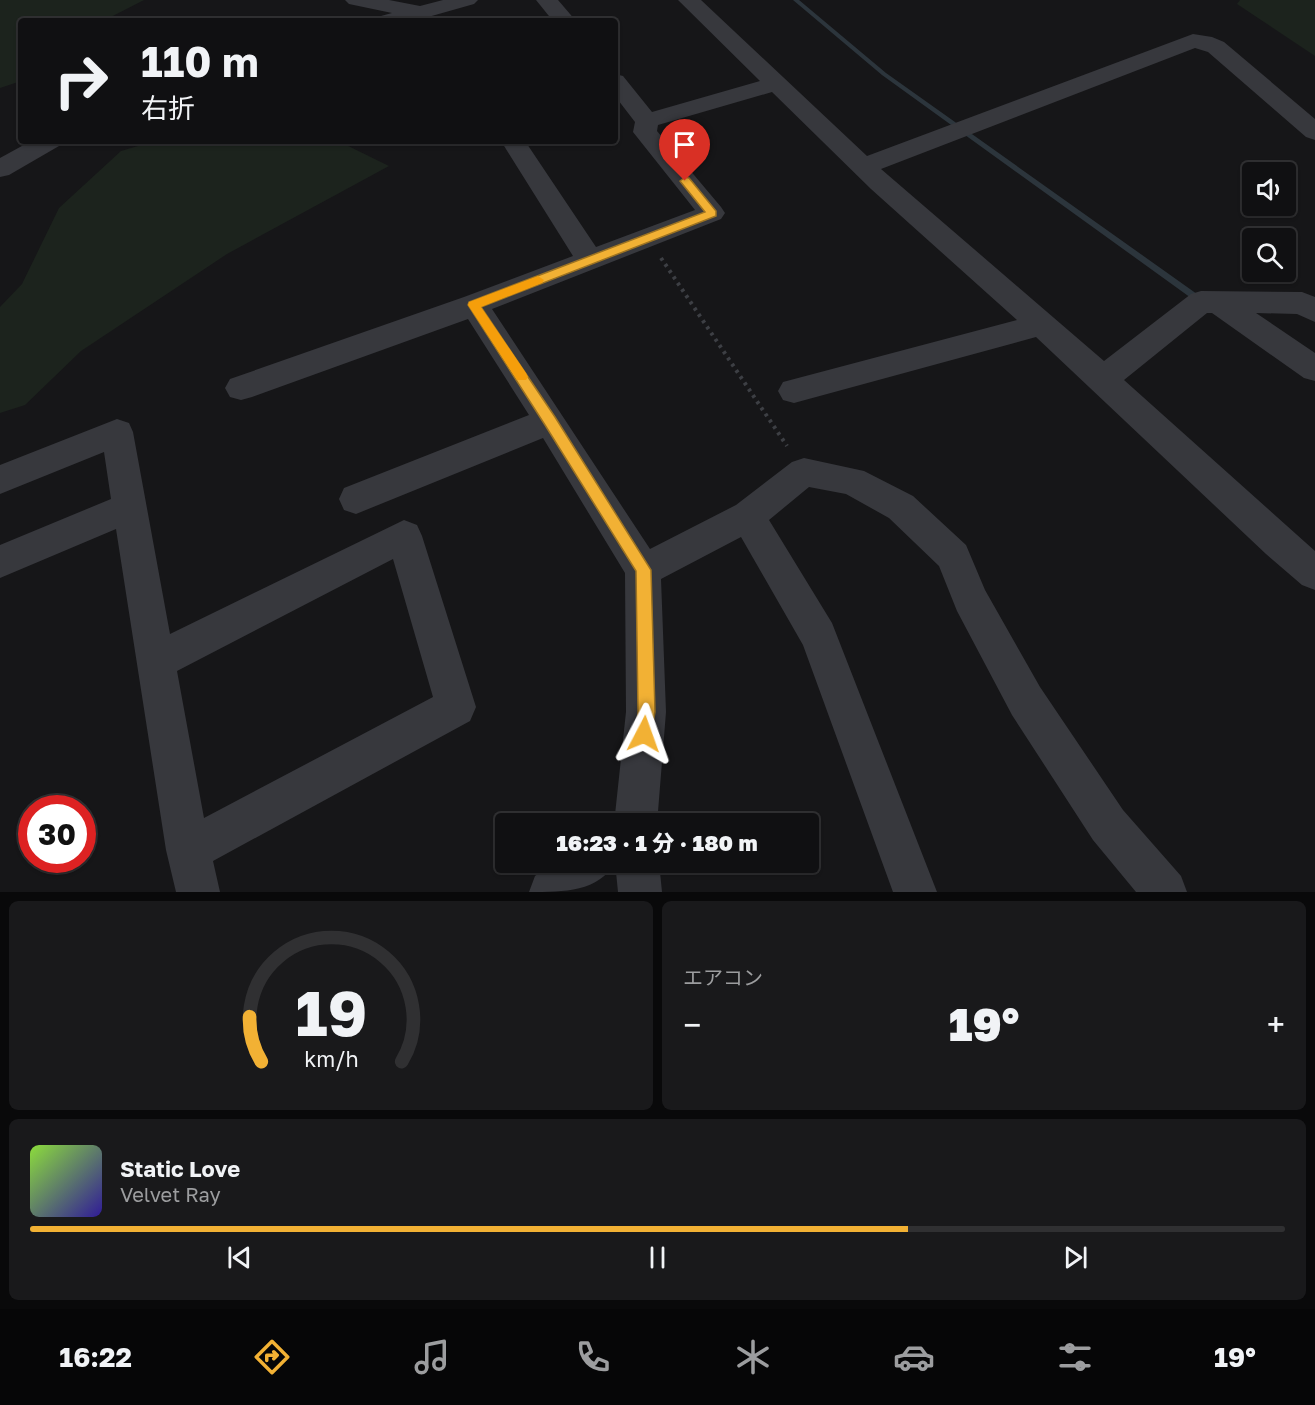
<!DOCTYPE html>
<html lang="ja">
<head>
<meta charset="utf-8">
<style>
	:root { --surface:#101012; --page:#19191b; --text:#f1f3f6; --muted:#9c9d9f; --line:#303032; --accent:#f2b134 }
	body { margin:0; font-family:"Golos Text","Noto Sans JP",sans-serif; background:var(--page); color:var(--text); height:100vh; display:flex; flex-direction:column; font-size:22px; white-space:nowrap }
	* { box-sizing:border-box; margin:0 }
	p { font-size:20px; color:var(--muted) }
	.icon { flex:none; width:33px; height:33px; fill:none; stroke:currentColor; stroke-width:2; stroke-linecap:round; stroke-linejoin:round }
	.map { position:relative; height:892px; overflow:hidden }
	.panel { display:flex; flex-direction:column; gap:9px; padding:9px; background:#09090a; flex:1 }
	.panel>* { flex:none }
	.top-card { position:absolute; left:18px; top:18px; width:600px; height:126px; border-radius:6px; box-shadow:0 2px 4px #0004,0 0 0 2px var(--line); background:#101012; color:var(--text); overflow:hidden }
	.tools { position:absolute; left:1242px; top:162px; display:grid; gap:12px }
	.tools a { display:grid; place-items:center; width:54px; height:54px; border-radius:6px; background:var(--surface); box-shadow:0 2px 4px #0004,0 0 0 2px var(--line); font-size:30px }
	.speed { position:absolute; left:18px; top:795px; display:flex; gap:12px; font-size:30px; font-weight:700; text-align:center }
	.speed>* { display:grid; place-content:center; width:78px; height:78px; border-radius:50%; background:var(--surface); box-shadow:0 2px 4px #0004,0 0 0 2px var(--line); line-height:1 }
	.speed .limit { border:9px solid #d22; background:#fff; color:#111 }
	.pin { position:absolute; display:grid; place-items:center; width:51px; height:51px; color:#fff; margin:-62px -26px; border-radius:50% 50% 50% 0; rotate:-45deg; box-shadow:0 0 6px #0007 }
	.pin .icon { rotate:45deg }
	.me { position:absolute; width:66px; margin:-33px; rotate:4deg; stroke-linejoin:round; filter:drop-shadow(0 0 4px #0008) }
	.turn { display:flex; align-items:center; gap:21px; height:126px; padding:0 24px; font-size:27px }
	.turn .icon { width:78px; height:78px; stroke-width:2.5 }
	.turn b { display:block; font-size:42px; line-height:51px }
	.big { font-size:45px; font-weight:800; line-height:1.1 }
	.panel .widget { flex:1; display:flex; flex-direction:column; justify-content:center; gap:9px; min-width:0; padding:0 21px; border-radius:9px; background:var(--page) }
	.panel .dial { align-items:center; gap:0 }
	.dial svg { height:156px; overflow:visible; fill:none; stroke:var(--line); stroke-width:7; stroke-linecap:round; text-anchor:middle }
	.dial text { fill:var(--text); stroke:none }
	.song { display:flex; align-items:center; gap:18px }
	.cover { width:72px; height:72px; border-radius:9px; background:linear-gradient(135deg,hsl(90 70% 55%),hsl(250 70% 35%)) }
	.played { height:6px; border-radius:3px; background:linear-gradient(90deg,var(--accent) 70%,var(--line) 70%) }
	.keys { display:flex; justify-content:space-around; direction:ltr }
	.heat { display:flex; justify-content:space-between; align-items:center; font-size:33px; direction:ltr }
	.panel .tiles { flex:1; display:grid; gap:9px; grid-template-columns:1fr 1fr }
	.widget:last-child { grid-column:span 2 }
	.trip { position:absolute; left:495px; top:813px; width:324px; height:60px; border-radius:6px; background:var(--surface); box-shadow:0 2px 4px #0004,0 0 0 2px var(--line); font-weight:800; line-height:60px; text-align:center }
	.dock { display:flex; height:96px; justify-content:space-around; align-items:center; background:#060607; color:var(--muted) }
	.dock .icon { width:42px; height:42px }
	.dock .selected { color:var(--accent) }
	.dock b { font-size:27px; color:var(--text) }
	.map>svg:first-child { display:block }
	.green { fill:#1c231d }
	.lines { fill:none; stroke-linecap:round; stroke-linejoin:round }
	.stream { fill:#2c353c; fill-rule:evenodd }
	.path { stroke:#3d3f44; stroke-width:4; stroke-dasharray:3 4.5; stroke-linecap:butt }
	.minor { fill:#37383d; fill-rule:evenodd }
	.route { fill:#f2b134; stroke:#9d7322; stroke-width:1.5 }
	.slow { fill:#f59e0b }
</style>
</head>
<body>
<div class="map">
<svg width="1315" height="892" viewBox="0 0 1315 892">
	<rect width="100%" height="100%" fill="#161618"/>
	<g class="green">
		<path d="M0,0h144l-41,21h-82v60l-21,7z"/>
		<path d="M1240,0h75v56l-78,-52z"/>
		<path d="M155,141h183l51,25 -162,88 -146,97 -56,54 -25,8v-106l22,-23 37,-76 62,-57z"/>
	</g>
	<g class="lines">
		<path class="stream" d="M793,0h6l87,73 318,226 1,2 -1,2h-6l-316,-228z"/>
		<path class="path" d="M661,258l126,188"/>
		<g class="minor">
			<path d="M345,0h44l31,6 23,-6h35l-4,4 -60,17h-36l3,-5 11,-3 -43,-9z"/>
			<path d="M536,0h22l18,21h-23z"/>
			<path d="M678,0h23l166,156 326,-122 19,3 12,5 91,77v21l-9,-3 -98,-85 -13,-4 -314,121 223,192 87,-67 10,-3 101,1 13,5v25l-18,-8 -41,-1 59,40v28l-11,-3 -92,-65h-5l-83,67 191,171v39l-13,-5 -36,-31 -230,-217 -242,66 -11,-3 -5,-9 5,-9 234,-62 -146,-131 -99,-97 -114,33 -1,6 64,76 4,6 -4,6 -229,90 158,240 86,-44 56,-43 12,-4 60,13 49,25 53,49 19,45 55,97 83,123 58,66 6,16h-51l-43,-52 -81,-125 -55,-104 -18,-45 -50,-48 -43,-24 -37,-7 -40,33 63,103 105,269h-44l-90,-247 -62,-108 -80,42 5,133 -9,112h-43l12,-112 -1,-139 -82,-135 -187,76 -12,-4 -5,-11 5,-11 185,-73 -61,-96 -216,78 -11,3 -11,-3 -5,-9 5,-9 234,-82 109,-41 -72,-115h24l71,106 99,-37 -62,-78 2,-10 -20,-26v-22l8,2 29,36 108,-31z"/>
			<path d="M31,141h31l-3,5 -50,29 -9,2v-19z"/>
			<path d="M117,419l12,4 4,9 37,202 234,-114 13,5 5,11 54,171 -6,14 -257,140 7,31h-44l-10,-42 -50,-321 -116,49v-33l111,-46 -7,-47 -104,42v-29zM393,559l40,138 -229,121 -27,-147z"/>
			<path d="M555,862h60c-16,30 -51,30 -86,30l6,-16z"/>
			<path d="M615,862h44l3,30h-44z"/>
		</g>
	</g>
	<path class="route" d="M685,177l4,1 27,33v5l-235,91 74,110 96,153 4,142 -5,28 -6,2 -6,-2 -2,-6 2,-22 -2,-141 -91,-146 -77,-120 1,-3 236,-90 -25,-31z"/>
	<path class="slow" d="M538,276l6,4 -2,3 -61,24 45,66 2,4 -2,3h-9l-49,-75 1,-3z"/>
</svg>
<div class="tools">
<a><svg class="icon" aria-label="sound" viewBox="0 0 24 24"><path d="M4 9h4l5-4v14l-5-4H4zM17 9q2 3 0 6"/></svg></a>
<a><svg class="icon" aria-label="search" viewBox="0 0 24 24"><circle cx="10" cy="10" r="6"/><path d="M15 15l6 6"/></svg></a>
</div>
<div class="speed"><div class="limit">30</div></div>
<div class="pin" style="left:685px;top:181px;background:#d93025"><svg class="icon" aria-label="arrive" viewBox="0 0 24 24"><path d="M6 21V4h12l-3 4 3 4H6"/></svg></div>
<svg class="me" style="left:644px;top:734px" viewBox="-20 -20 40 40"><path d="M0-17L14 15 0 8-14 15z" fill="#f2b134" stroke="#fff" stroke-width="4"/></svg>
<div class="trip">16:23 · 1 分 · 180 m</div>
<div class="top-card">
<div class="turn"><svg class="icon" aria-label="right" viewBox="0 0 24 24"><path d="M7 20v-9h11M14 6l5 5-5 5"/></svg><div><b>110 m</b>右折</div></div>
</div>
</div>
<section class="panel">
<div class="tiles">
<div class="widget dial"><svg viewBox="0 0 100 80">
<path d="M14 69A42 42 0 1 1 86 69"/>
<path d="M14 69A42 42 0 0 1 8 46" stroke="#f2b134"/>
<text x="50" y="56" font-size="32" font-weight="700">19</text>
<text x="50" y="72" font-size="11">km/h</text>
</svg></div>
<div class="widget"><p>エアコン</p>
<div class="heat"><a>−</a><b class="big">19°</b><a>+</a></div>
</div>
<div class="widget">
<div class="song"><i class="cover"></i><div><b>Static Love</b><p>Velvet Ray</p></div></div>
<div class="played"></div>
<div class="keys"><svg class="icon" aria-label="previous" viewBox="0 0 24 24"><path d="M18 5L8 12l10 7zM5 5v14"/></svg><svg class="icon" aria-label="pause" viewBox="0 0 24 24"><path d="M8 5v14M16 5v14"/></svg><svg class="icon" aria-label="next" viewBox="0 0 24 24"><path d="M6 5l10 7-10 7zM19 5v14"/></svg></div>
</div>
</div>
</section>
<nav class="dock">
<b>16:22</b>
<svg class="icon selected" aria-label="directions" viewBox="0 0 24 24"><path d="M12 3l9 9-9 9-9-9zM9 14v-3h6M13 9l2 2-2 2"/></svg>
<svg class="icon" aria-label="music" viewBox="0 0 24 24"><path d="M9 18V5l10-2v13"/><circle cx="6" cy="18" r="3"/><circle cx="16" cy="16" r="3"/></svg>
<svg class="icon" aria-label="phone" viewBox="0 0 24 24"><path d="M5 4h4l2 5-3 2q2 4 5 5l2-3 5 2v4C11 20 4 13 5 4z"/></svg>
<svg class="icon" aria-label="climate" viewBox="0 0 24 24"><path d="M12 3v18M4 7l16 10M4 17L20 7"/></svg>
<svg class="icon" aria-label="car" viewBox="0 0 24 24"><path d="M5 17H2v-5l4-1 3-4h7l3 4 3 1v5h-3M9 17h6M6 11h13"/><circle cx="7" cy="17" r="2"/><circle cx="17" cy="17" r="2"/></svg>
<svg class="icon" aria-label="filters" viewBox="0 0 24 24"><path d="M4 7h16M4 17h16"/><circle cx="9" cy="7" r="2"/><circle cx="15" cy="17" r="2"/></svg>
<b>19°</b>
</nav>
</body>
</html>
